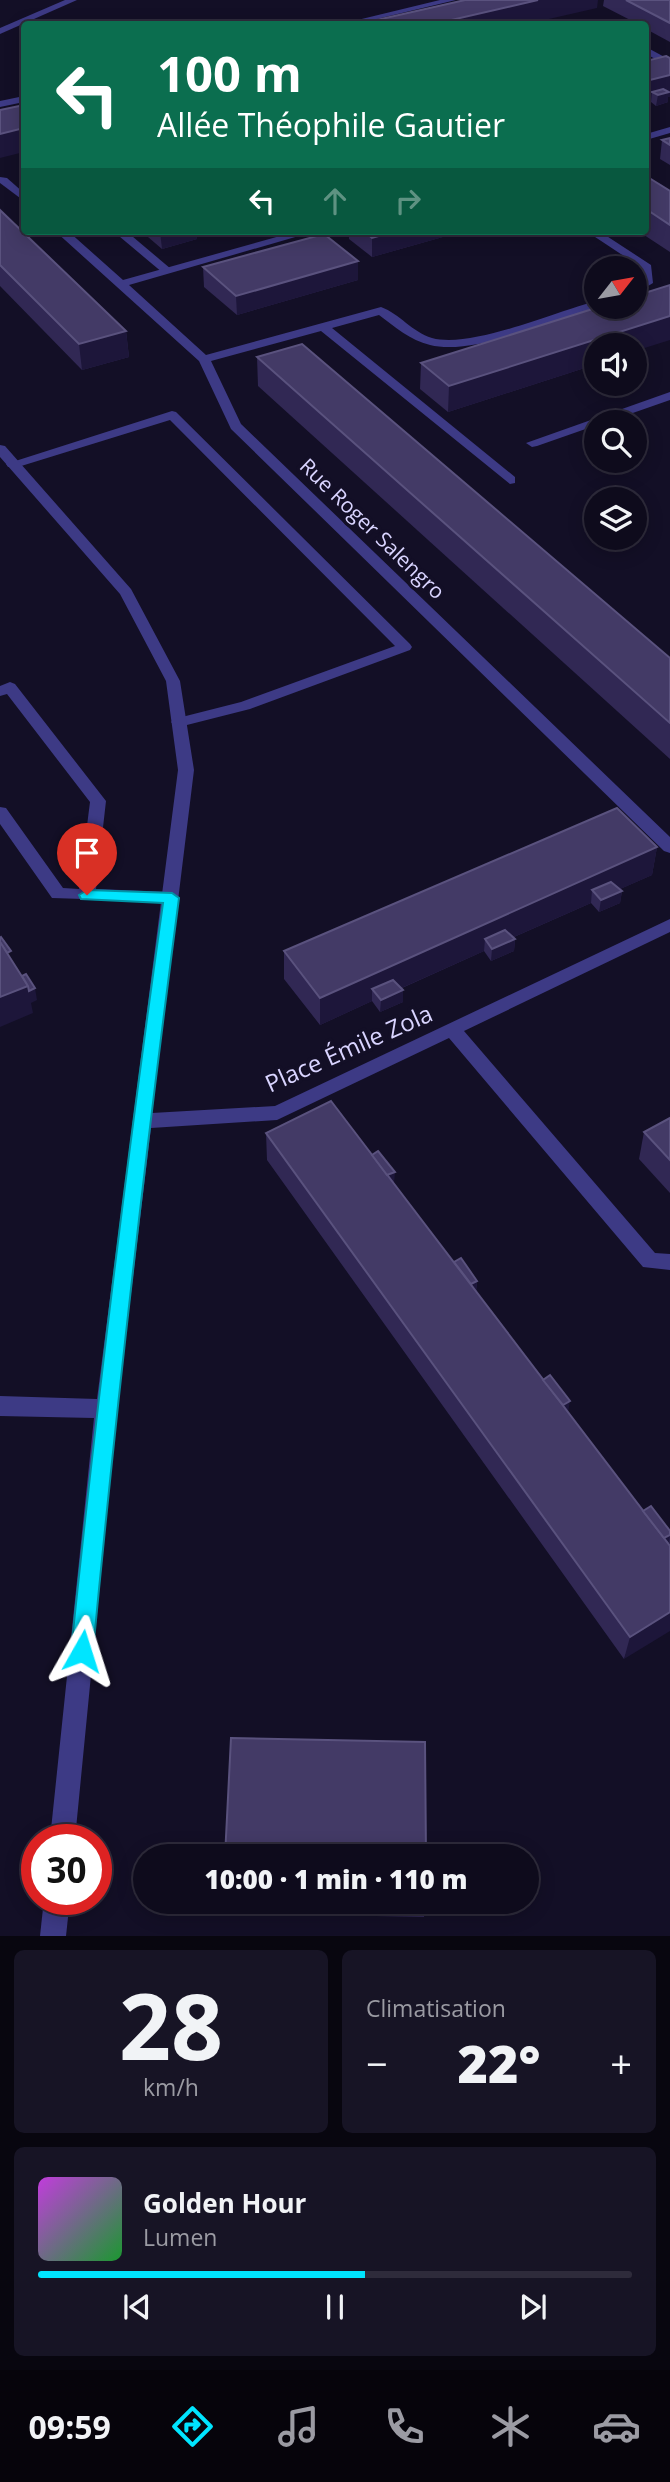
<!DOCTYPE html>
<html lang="fr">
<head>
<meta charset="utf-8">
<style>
	:root { --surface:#0e0b1c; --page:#171425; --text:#f1f3f6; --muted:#9b9ba3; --line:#2e2b3b; --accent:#00e5ff }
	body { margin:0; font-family:"Open Sans",sans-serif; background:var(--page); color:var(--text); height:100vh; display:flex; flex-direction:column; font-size:26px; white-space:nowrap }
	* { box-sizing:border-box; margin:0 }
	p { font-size:23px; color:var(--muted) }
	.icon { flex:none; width:38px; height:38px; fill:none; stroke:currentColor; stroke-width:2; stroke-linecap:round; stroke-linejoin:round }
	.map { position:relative; height:1936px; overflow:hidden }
	.side { display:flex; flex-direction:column; gap:14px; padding:14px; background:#08060f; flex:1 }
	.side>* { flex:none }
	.top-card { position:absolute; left:21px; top:21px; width:628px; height:214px; border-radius:7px; box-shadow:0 4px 18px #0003,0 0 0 2px var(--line); background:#0b6e4f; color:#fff; overflow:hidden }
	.needle { width:46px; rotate:59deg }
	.tools { position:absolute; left:584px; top:256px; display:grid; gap:14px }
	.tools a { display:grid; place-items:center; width:63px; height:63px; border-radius:50%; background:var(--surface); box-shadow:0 4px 18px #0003,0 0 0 2px var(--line); font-size:35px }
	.speed { position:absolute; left:21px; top:1824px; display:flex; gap:14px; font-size:35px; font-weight:700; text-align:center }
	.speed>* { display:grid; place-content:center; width:91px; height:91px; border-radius:50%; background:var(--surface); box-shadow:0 4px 18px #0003,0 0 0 2px var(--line); line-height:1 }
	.speed .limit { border:10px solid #d22; background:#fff; color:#111 }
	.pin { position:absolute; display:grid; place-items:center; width:60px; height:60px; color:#fff; margin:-72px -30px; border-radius:50% 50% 50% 0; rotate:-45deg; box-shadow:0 0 7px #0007 }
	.pin .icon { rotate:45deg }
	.me { position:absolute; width:77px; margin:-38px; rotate:6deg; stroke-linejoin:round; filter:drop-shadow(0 0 5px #0008) }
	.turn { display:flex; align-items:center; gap:24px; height:147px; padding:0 21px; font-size:32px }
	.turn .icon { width:91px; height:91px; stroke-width:2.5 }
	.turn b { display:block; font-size:49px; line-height:60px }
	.lanes { display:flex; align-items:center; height:66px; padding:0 21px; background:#0003; justify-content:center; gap:35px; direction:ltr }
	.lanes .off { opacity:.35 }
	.big { font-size:52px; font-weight:800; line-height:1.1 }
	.side .card { flex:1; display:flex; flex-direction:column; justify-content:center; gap:10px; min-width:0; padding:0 24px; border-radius:10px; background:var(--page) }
	.side .dial { align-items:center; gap:0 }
	.dial b { font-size:91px; line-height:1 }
	.song { display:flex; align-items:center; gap:21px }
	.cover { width:84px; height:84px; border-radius:10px; background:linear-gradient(135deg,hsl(290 70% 55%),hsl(130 70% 35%)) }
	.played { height:7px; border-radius:4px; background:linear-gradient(90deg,var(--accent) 55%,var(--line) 55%) }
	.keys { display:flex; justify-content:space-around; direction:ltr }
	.heat { display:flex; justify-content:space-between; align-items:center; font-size:38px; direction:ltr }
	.side .tiles { flex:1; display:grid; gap:14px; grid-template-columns:1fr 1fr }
	.card:last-child { grid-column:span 2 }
	.trip { position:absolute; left:133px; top:1844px; width:406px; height:70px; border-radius:35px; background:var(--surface); box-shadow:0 4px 18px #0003,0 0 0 2px var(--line); font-weight:800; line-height:70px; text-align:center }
	.menu { display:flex; height:112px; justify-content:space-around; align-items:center; background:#06040b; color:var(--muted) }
	.menu .icon { width:49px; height:49px }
	.menu .current { color:var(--accent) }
	.menu b { font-size:32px; color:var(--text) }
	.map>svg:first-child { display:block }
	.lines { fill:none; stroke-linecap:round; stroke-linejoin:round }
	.service { fill:#3d3a85; fill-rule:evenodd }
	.minor { fill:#3d3a85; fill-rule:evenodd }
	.wall { fill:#312854 }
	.shaded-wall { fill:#1d163a }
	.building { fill:#433a66; stroke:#5a527e; stroke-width:2 }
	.route { fill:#00e5ff; stroke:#0095a6; stroke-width:2 }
	.labels { text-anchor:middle; stroke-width:7; stroke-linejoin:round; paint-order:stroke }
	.far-street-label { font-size:21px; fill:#d9d4ff; stroke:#130f26 }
	.street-label { font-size:24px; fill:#d9d4ff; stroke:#130f26 }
</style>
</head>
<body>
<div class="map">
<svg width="670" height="1936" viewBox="0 0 670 1936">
	<rect width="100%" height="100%" fill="#130f26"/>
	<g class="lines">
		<g class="service">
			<path d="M440,0h16l-100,24h-15z"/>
			<path d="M646,47l24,13v7l-24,-13z"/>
			<path d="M24,96v6l-24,5v-6z"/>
			<path d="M113,231h13l45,38v4h-8z"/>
			<path d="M670,392v8l-63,22h-10v3l-60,21 -5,1 -6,-4z"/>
			<path d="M172,411l4,1 234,232 2,3 -2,3 -160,59 -71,18 -5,-2 -3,-3 3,-3 67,-17 154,-56 -225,-226 -152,47h-10l-2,-3z"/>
			<path d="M10,682l5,2 91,117 -10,88 76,3 8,6 -2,4 -126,-4 -52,-74v-17l6,1 57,80 16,1 11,-87 -83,-108 -7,2v-10z"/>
		</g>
		<g class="minor">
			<path d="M65,0h12l-77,34v-6z"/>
			<path d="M670,127v6l-24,7v-6z"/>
			<path d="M0,177l7,1 17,15v8l-24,-18z"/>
			<path d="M55,231h13l55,49 175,-49h18l-187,54 77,70 175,-48c19,7 31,25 51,31 40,11 124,-27 165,-37v5h4c-44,14 -127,50 -171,39 -20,-5 -35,-18 -51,-30l-47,13 183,149v6l-5,1 -189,-153 -110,30 30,63 429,413v16l-6,-2 -433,-422 -32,-68z"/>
			<path d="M586,231h13l52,34 2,18 -18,11v-9l8,-5 -1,-12z"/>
			<path d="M0,445l5,1 126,143 49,92 14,89 -42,343 123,-7 395,-187v13l-206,99 191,222 15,1v16l-27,-3 -194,-229 -172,82 -126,8 -34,281 -42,430h-25l44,-421 -94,-2v-20l97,3 81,-629 -12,-89 -46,-87 -120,-137z"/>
			<path d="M44,1899h26l-4,37h-26z"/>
		</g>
	</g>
	<g class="wall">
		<path d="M604,0h66v42l-24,-13v-5h-8l-35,-18z"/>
		<path d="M646,61l22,36v5l-12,4 -5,-4z"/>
		<path d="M670,138v27l-10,-6 2,-19z"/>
		<path d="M646,176l24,15v61l-32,-21h8z"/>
		<path d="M0,210l126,121 3,26 -47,13 -82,-84z"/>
		<path d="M141,231h55l1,8 -35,10z"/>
		<path d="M349,231h115l-92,26 -23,-18z"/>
		<path d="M203,267l155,13 -121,35 -33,-28z"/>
		<path d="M597,345v19l-149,48 -28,-23 1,-26z"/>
		<path d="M257,357l413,301v101l-412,-373z"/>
		<path d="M657,847l-5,28 -32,14 2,2 -2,12 -21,9 -8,-9 -77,34 1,2 -1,12 -23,10 -7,-10 -82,37 1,2v12l-23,10 -8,-11 -52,24 -36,-46v-28z"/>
		<path d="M670,1118v75l-31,-34 5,-27z"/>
		<path d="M266,1133l128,51 60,78 23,19 -1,11 167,219 27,24v7l-46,117 -357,-499z"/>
		<path d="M223,1905l202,4 -1,8 -199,-4z"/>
	</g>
	<g class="shaded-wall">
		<path d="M538,0h60l-1,8 -70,16h-93z"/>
		<path d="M670,75v22h-2v5l-12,4 2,-11 -6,-3 -1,10 -5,1v-22z"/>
		<path d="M24,128v24l-24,6v-24z"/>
		<path d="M160,231h36l1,8 -35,10z"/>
		<path d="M396,231h68l-92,26v-19z"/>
		<path d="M358,261v19l-121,35 -1,-19z"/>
		<path d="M670,316v24l-35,11v-6h-38v19l-149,48 1,-26z"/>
		<path d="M126,331l3,26 -47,13 -3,-26z"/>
		<path d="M657,847l-5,28 -52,23 -8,-8 -1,13 -100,44 -6,-8 -1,12 -105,47 -7,-9v12l-52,24v-27z"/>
		<path d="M622,891l-2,12 -21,9 2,-12z"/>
		<path d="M515,939l-1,12 -23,10 1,-12z"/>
		<path d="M28,986l7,2 2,12 -6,3 2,10 -33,14v-30z"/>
		<path d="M403,990v12l-23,10 1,-12z"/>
		<path d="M395,1172l-1,12 -16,-6z"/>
		<path d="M477,1281l-1,11 -15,-3z"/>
		<path d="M570,1401l-2,11 -15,-3z"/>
		<path d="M670,1535l-1,9 -15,-1z"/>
		<path d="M670,1612v19l-46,28 6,-22z"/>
	</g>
	<g class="building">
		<path d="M465,0h73l-104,24h-75z"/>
		<path d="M626,0h44v23z"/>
		<path d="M666,56l4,2v17l-24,6v-20z"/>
		<path d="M663,89l6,3 -11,3 -6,-3z"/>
		<path d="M24,105v23l-24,6v-24z"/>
		<path d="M670,138v7l-8,-5z"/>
		<path d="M646,176l24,15v34l-24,-16z"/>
		<path d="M0,210l126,121 -47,13 -79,-79z"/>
		<path d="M364,231h32l-24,7z"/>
		<path d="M324,234l34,27 -122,35 -33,-29z"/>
		<path d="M670,285v31l-221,70 -28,-23 181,-57h33v-10z"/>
		<path d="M302,344l368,314v65l-413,-366z"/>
		<path d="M617,808l40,39 -337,151 -36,-47z"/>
		<path d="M611,882l11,9 -21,9 -9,-10z"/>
		<path d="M505,930l10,9 -23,10 -7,-10z"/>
		<path d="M1,937l10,14 -4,2 -7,-11v-4z"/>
		<path d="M0,942l28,44 -28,11z"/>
		<path d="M26,974l9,14 -6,3 -1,-5 -6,-10z"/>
		<path d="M393,980l10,10 -22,10 -9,-11z"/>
		<path d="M331,1101l339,445v66l-40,25 -364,-504z"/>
		<path d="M670,1118v42l-26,-28z"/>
		<path d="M378,1151l17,21 -8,3 -15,-20z"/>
		<path d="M461,1258l16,23 -6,3 -17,-22z"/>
		<path d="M550,1375l20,26 -7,4 -20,-25z"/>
		<path d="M651,1506l19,25v4l-6,3 -21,-27z"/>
		<path d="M231,1738l194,4 1,115h-201z"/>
		<path d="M224,1902h201v7l-202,-4z"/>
	</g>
	<path class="route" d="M87,890l85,3 7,5c-33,251 -62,501 -86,753l-3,8 -8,3 -7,-3 -4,-8c26,-250 57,-499 92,-748l-82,-4 -2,-4z"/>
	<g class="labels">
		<g class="far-street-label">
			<text transform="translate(372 529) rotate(44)" y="7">Rue Roger Salengro</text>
		</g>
		<g class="street-label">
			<text transform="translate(349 1049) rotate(-24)" y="8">Place Émile Zola</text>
		</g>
	</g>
</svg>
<div class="tools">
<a><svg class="needle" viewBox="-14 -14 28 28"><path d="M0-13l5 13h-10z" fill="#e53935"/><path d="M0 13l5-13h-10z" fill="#9b9ba3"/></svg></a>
<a><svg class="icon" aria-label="sound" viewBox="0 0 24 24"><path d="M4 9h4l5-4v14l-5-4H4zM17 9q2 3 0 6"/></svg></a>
<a><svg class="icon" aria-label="search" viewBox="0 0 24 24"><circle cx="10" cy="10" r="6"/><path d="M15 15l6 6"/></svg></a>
<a><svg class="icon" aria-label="layers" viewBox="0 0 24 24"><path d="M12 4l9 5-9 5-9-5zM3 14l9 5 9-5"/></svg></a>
</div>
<div class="speed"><div class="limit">30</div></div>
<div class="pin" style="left:87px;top:895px;background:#d93025"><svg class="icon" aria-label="arrive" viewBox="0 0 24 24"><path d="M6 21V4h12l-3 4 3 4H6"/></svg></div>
<svg class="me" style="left:82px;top:1651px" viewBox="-20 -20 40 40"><path d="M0-17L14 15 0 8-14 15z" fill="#00e5ff" stroke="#fff" stroke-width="4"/></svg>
<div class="trip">10:00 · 1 min · 110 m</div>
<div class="top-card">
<div class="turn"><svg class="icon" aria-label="left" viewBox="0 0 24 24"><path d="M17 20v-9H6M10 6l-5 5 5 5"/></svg><div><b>100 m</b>Allée Théophile Gautier</div></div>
<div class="lanes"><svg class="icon" aria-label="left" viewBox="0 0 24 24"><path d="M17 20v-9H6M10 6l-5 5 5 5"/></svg><svg class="icon off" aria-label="ahead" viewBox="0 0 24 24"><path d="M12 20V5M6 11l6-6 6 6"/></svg><svg class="icon off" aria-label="right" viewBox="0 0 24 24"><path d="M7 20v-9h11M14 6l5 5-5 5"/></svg></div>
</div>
</div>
<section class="side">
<div class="tiles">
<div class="card dial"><b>28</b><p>km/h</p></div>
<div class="card"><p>Climatisation</p>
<div class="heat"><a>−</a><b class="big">22°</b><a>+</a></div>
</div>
<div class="card">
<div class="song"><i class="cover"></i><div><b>Golden Hour</b><p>Lumen</p></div></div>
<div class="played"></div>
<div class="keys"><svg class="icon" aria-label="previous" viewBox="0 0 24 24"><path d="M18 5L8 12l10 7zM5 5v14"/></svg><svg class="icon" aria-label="pause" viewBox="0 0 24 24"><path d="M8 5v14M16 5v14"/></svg><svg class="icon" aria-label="next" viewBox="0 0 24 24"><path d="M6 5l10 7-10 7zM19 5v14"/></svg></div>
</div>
</div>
</section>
<nav class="menu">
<b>09:59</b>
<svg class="icon current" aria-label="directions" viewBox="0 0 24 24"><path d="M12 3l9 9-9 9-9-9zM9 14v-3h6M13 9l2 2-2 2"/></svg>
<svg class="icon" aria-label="music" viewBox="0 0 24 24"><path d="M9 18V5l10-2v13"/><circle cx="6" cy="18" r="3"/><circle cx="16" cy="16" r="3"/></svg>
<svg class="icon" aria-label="phone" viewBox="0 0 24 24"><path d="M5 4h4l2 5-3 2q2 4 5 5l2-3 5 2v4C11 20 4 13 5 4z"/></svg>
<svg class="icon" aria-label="climate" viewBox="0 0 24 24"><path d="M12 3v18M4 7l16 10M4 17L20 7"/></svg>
<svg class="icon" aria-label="car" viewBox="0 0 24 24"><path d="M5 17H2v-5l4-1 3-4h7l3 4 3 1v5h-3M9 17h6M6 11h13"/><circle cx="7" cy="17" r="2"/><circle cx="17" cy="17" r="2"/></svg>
</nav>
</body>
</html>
